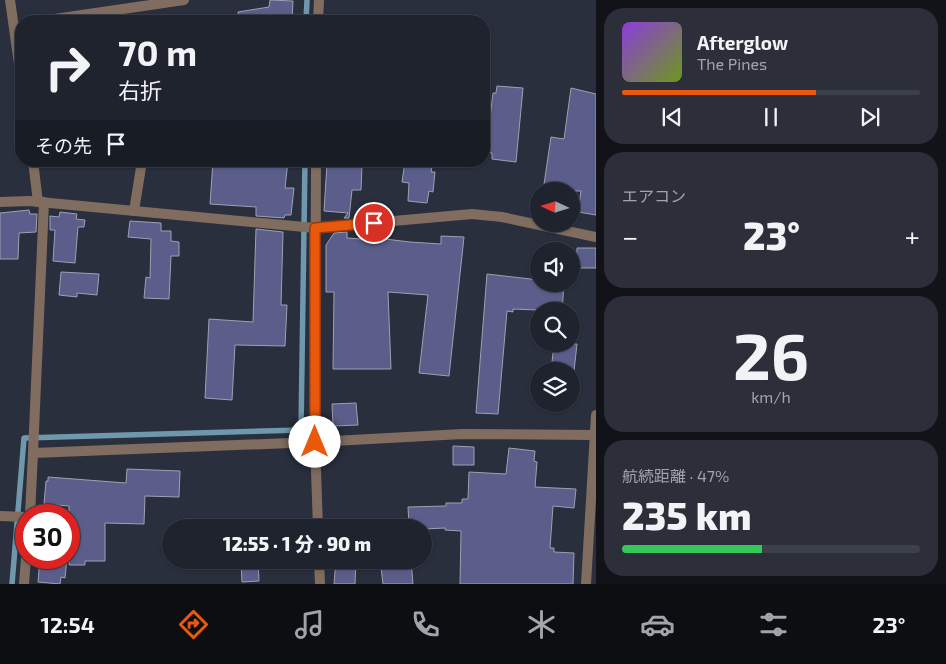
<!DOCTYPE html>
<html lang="ja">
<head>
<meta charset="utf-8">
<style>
	:root { --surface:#1f232e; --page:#2c2f3a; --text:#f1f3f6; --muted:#a1a4aa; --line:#3c404a; --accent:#ea580c }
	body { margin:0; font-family:"Exo 2","Noto Sans JP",sans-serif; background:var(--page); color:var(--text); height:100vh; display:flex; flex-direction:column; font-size:19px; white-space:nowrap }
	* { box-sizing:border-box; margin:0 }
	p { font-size:16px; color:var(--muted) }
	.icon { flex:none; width:28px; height:28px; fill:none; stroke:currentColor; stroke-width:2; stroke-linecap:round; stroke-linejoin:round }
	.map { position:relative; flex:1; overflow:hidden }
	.panel { display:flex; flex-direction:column; gap:8px; padding:8px; background:#111319; width:350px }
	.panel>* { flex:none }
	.hud { position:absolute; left:15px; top:15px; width:475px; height:152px; border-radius:20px; box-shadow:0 1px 4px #0004,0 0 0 1px var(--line); background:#1f232e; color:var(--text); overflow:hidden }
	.needle { width:32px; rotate:274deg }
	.buttons { position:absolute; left:530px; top:182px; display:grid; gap:10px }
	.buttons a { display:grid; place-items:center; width:50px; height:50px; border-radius:50%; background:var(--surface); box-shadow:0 1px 4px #0004,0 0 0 1px var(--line); font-size:25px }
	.speed { position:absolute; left:15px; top:504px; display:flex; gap:10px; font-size:25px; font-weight:700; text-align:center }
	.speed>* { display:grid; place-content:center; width:65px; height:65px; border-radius:50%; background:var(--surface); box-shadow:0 1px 4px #0004,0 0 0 1px var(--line); line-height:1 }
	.speed .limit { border:8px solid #d22; background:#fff; color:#111 }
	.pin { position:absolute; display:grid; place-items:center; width:42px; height:42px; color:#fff; margin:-21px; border:2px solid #fff; border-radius:50%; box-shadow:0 1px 5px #0007 }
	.me { position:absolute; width:55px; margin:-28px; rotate:0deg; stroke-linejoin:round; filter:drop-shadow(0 0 4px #0008) }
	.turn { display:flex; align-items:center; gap:18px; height:105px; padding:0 20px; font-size:22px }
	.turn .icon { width:65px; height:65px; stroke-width:2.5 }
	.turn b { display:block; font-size:35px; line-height:42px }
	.then { display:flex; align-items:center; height:48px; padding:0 20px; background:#0003; gap:10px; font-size:19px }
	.big { font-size:38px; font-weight:800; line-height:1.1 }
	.panel .widget { flex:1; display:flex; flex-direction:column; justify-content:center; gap:8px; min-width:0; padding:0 18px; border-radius:20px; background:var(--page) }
	.panel .dial { align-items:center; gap:0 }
	.dial b { font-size:65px; line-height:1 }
	.song { display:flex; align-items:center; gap:15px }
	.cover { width:60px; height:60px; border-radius:8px; background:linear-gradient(135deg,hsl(270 70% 55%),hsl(80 70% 35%)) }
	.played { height:5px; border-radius:2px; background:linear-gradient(90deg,var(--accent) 65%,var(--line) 65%) }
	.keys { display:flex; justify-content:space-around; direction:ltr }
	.heat { display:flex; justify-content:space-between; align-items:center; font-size:28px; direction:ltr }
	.charge { height:8px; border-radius:4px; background:linear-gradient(90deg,#34c759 47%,var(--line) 0) }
	.trip { position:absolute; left:162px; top:519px; width:270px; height:50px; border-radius:25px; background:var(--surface); box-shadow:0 1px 4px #0004,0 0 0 1px var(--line); font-weight:800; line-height:50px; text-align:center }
	.menu { display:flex; height:80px; justify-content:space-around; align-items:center; background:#0c0e12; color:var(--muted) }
	.menu .icon { width:35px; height:35px }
	.menu .selected { color:var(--accent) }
	.menu b { font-size:22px; color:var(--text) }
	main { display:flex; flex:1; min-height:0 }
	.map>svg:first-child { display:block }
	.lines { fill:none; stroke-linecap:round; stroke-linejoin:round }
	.stream { stroke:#7098ad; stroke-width:5.5 }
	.building { fill:#5b5e8a; stroke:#9fa0b3 }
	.minor { stroke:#806d5f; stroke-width:10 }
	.route-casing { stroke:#983908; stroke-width:12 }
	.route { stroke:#ea580c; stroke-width:9 }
</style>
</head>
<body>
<main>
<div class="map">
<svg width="596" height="584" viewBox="0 0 596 584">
	<rect width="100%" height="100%" fill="#292f3d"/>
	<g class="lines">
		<g class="stream">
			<path d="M306,21l1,-21"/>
			<path d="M12,584l12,-146 277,-8 4,-269"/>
		</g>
	</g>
	<g class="building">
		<path d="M270,0l23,1 -1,20h-53l-1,-9 31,-5z"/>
		<path d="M497,86l26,2 -7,74 -24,-3v-6l-6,-1 7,-59h3z"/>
		<path d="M571,88l25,6v121l-18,-3 3,-21h-38l8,-54 13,2z"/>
		<path d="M213,161h75l-3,27h9l-3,27h-6l-1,3 -28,-2v-9l-46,-3z"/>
		<path d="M405,161h28l-2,11h4l-2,20 -4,-1 -2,12 -19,-2 1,-18 -7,-1z"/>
		<path d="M327,164l35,1 -1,25h-9l-3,28h-5l4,-5 -24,-2z"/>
		<path d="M29,210l1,4h7l-1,18 -17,1 -1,26h-18v-46z"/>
		<path d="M60,212l17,2 -1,5 9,1 -1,7h-6l-3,36 -22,-2 2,-31h-5v-14l9,1z"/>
		<path d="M130,221l31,2v8h10v10l8,1v14h-8l-2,43 -25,-1 2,-21 4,1 1,-39 -23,-2z"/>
		<path d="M256,229l27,3 -2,73h6l-2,41 -50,-1 -3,55 -27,-2 4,-79 44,3z"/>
		<path d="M347,232v6l30,2v-2l33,4 31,2v-8l23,1 -15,139 -30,-3 9,-78 -40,-3 3,77h-58l1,-77h-8v-47l8,-12z"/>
		<path d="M577,248h19v20h-20z"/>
		<path d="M61,272l38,2 -2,21 -20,-2v4l-18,-2z"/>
		<path d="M487,274l52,6v4h25l-2,27 -49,-2v3l-6,-1 -9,103 -22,-1z"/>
		<path d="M554,344h23l-3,27h-23z"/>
		<path d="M356,403l2,22 -25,1 -1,-22z"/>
		<path d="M453,446l21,1v18h-21z"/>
		<path d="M509,448l26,3 -1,10 3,1 -2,25 41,2 -2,19 -21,-2 -3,42h4v4l20,1 -1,31h-113l1,-53 -16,-1v-2l-21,1v-1h-9v-3h-6l-1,-18 38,-1v-3h16v-4h6l1,-27 37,2z"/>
		<path d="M127,469l53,2 -1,26 -34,-1 -1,28 -39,-1v38h-20v4h-16v-59l-25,-2 2,-23h2v-4l78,6z"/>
		<path d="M40,558h27l-2,20 -4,-1 -1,7 -22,-2z"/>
		<path d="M336,560h20l-1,24h-21z"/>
		<path d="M380,560h31l2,24h-30z"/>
		<path d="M241,561h17l1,20 -17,1z"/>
	</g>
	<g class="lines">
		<g class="minor">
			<path d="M10,0l11,78"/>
			<path d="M41,21l143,-21"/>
			<path d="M318,21l1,-21"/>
			<path d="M33,161l5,41"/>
			<path d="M0,202l29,-1 286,27 157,-14 30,3 94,20"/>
			<path d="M134,211l8,-50"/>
			<path d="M33,453l11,-251"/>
			<path d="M30,515l3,-62 282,-11 1,-281"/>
			<path d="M0,516l26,1"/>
			<path d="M318,528l-3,-86 147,-8 132,1"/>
			<path d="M319,560l1,24"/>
			<path d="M24,584l2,-26"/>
			<path d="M586,584l10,-169"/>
		</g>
	</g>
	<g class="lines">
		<g class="route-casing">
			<path id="route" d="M315,442v-214l59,-5"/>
		</g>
		<use href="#route" class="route"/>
	</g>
</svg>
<div class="buttons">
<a><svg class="needle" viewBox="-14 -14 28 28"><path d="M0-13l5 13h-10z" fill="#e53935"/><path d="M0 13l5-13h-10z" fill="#a1a4aa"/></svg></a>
<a><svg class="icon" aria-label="sound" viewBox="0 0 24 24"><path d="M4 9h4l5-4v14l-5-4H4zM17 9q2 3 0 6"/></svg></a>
<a><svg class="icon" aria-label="search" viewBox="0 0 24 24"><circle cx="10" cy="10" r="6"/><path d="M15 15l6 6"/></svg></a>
<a><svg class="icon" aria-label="layers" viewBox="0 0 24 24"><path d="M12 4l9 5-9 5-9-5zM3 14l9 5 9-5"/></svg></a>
</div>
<div class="speed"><div class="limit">30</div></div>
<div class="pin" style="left:374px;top:223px;background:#d93025"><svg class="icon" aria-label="arrive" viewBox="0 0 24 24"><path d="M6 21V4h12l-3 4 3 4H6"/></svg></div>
<svg class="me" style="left:315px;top:442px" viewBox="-20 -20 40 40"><circle r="19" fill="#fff"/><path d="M0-13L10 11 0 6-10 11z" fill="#ea580c"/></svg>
<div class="trip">12:55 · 1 分 · 90 m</div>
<div class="hud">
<div class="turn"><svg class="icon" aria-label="right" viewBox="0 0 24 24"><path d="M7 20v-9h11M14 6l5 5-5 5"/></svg><div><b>70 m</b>右折</div></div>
<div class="then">その先<svg class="icon" aria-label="arrive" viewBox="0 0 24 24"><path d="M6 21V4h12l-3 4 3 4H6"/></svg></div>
</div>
</div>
<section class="panel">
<div class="widget">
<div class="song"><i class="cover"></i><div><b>Afterglow</b><p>The Pines</p></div></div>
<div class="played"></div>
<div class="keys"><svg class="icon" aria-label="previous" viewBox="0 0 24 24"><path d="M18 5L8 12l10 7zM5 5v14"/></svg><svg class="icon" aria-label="pause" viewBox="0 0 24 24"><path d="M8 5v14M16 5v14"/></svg><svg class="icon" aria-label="next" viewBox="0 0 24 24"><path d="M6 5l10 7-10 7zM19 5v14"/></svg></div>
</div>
<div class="widget"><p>エアコン</p>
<div class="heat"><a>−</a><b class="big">23°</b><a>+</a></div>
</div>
<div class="widget dial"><b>26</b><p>km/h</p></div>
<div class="widget"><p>航続距離 · 47%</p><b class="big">235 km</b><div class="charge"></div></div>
</section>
</main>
<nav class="menu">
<b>12:54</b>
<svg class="icon selected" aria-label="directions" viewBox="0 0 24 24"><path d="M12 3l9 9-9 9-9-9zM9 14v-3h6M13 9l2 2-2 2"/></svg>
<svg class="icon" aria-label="music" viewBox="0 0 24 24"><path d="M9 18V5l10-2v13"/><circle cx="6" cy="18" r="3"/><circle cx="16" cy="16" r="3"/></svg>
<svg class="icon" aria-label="phone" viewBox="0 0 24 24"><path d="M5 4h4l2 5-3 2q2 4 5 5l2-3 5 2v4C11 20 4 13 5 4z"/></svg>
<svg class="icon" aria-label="climate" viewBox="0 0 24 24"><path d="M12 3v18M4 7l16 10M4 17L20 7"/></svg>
<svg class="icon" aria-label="car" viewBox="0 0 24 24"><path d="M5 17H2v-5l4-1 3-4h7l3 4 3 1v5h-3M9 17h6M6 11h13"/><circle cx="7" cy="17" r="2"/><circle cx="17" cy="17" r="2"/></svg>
<svg class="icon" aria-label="filters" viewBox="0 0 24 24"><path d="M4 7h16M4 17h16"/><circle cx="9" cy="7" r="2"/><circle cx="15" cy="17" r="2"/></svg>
<b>23°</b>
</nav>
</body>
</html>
